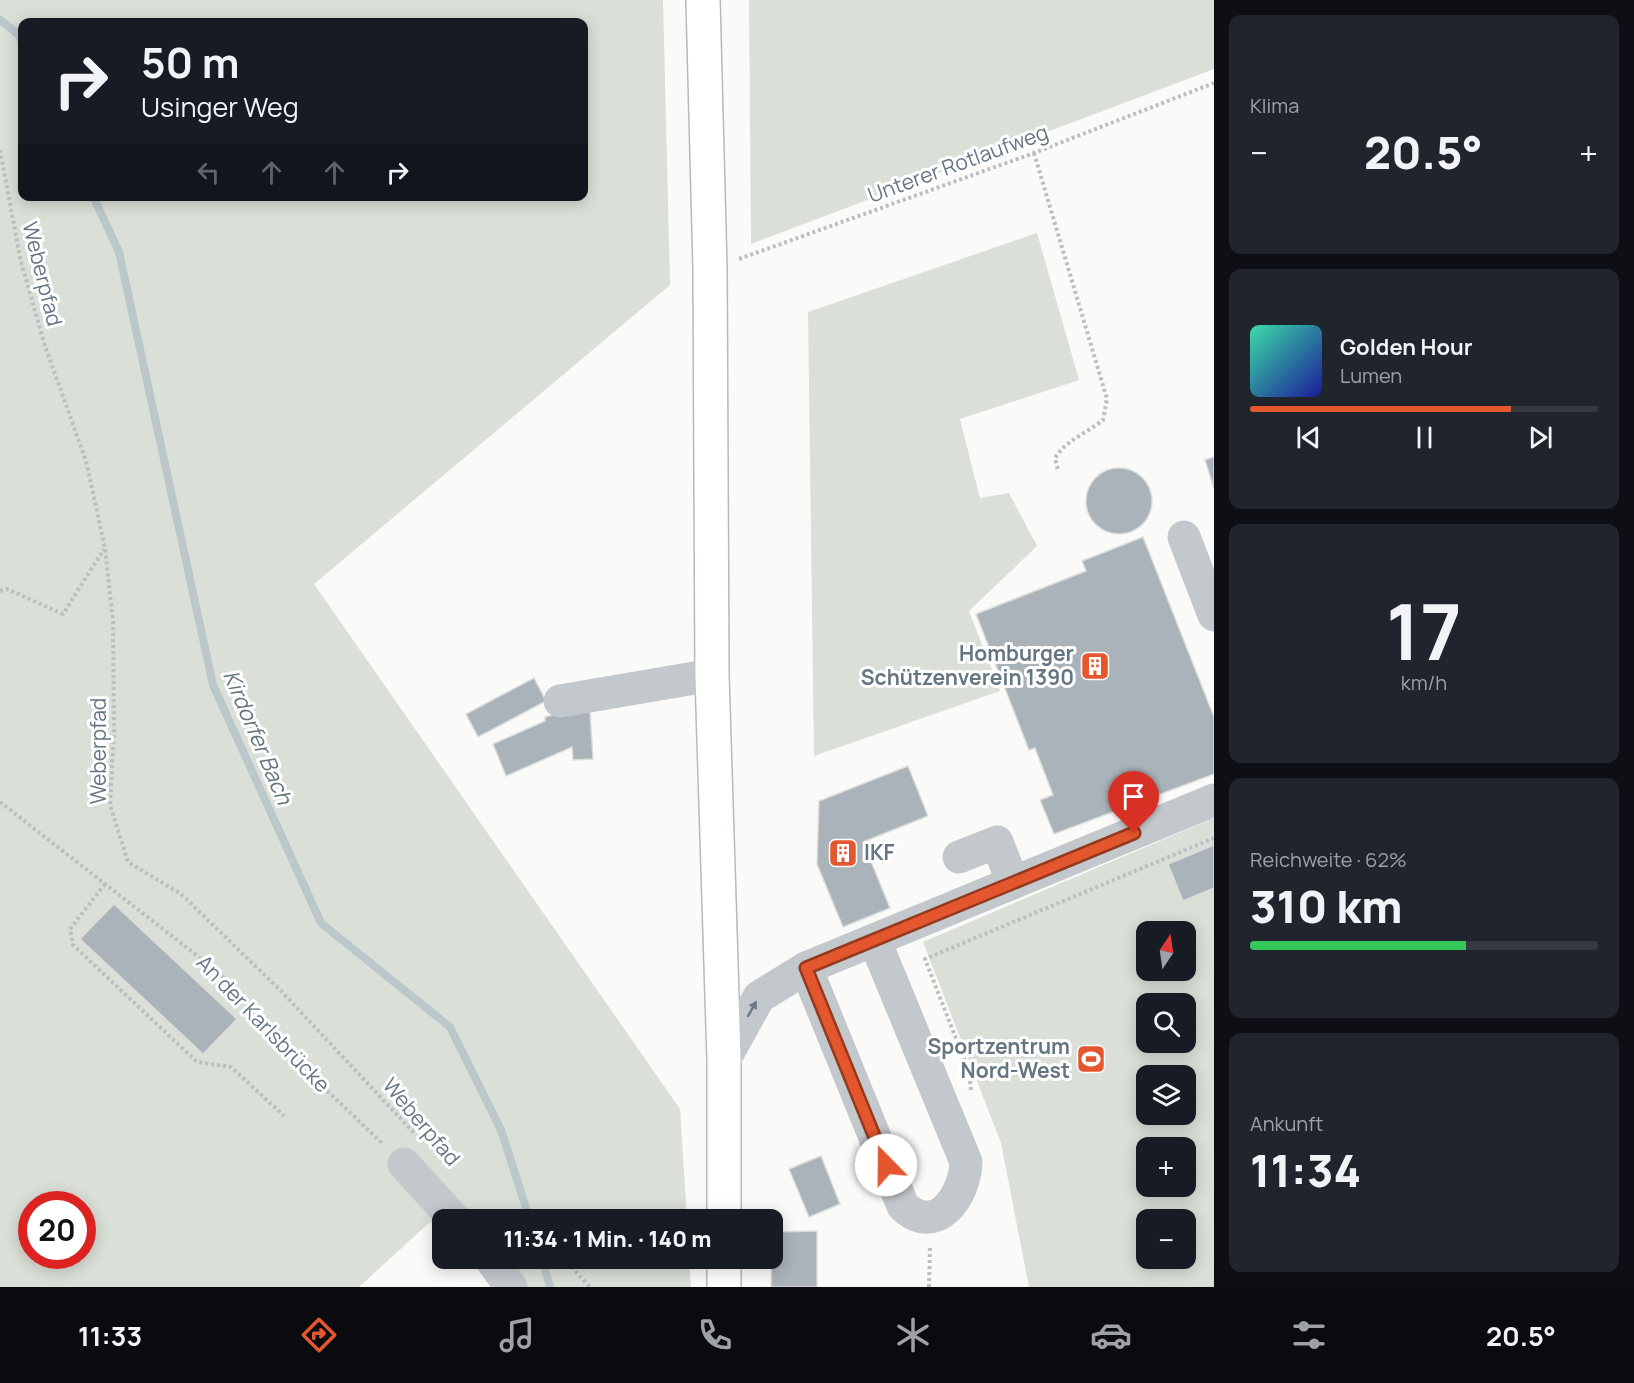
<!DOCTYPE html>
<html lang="de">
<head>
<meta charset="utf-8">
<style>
	:root { --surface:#171b24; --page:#20242c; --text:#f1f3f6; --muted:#9ea1a6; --line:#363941; --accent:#e4572e }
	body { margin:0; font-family:Manrope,sans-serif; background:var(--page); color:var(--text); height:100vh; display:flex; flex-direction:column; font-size:22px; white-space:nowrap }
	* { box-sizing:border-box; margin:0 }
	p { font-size:20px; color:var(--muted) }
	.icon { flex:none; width:33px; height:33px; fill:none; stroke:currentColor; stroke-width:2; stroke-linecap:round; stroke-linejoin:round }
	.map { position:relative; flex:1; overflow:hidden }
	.side { display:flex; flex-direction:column; gap:15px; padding:15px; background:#0d0f14; width:420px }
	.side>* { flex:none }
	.guide { position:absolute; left:18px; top:18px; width:570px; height:183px; border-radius:12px; box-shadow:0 3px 15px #0003; background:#171b24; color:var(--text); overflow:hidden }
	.needle { width:39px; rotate:13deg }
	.tools { position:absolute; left:1136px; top:921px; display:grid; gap:12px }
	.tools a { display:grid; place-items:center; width:60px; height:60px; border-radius:12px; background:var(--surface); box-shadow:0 3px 15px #0003; font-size:30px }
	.speed { position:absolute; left:18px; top:1191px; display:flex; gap:12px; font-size:30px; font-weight:700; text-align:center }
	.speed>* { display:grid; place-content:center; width:78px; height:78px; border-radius:50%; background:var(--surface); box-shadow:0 3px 15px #0003; line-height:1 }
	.speed .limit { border:9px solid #d22; background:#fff; color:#111 }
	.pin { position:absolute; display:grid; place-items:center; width:51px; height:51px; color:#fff; margin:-62px -26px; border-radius:50% 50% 50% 0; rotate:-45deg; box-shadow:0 0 6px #0007 }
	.pin .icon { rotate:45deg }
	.me { position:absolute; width:66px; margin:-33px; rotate:338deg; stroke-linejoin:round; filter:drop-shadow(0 0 4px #0008) }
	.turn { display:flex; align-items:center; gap:21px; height:126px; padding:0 24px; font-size:27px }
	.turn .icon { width:78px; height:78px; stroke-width:2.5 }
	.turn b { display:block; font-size:42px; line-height:51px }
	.lanes { display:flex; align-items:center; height:57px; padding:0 24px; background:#0003; justify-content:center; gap:30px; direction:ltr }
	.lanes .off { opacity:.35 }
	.big { font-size:45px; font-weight:800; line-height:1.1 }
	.side .card { flex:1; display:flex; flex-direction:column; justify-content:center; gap:9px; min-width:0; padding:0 21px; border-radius:12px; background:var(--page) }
	.side .dial { align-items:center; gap:0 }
	.dial b { font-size:78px; line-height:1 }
	.song { display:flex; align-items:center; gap:18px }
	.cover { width:72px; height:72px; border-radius:9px; background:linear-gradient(135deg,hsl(160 70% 55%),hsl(240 70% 35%)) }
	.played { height:6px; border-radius:3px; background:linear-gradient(90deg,var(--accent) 75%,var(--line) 75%) }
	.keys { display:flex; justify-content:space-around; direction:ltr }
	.heat { display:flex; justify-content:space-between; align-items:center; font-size:33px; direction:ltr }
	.charge { height:9px; border-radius:4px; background:linear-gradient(90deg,#34c759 62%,var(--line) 0) }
	.trip { position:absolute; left:432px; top:1209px; width:351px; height:60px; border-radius:12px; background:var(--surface); box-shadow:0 3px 15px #0003; font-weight:800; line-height:60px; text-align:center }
	.tab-bar { display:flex; height:96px; justify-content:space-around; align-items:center; background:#090b0e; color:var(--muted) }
	.tab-bar .icon { width:42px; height:42px }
	.tab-bar .on { color:var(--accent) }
	.tab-bar b { font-size:27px; color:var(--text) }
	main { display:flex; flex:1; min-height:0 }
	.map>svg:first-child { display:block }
	.green { fill:#dadfd7; fill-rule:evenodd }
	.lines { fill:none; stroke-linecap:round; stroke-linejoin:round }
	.stream { stroke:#bbc7cb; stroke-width:8 }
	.building { fill:#aab3b9; stroke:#dcdcda; stroke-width:1.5 }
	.major-casing { stroke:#b5babe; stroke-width:36 }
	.path { stroke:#bbbfc2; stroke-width:4; stroke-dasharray:3 3; stroke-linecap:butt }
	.minor { stroke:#c3c8cc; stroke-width:33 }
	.major { stroke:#fff; stroke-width:33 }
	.oneway { fill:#6a7a87 }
	.route-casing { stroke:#94391e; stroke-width:15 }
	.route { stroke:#e4572e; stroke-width:10 }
	.labels { text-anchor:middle; stroke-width:6; stroke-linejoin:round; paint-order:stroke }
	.street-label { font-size:21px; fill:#657683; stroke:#fff }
	.poi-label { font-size:21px; font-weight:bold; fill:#657683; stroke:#fff; text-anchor:end }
	.water-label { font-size:22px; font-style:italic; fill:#60757c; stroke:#fff }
</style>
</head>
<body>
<main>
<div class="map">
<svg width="1214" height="1287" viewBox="0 0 1214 1287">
	<rect width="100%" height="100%" fill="#fafaf8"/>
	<g class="green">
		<path d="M0,0h663l7,285 -356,299 366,525 7,110 -245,1v13l-12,-11 -71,65h-359zM22,22h562v174h-562zM32,1204h50v52h-50z"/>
		<path d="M749,0h465v69l-463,175z"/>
		<path d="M1037,233l42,147 -119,39 20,79 29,-5 28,53 -68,65 31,80 -186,65 -6,-444z"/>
		<path d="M1214,818v469h-185l-28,-144 -78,-201zM1146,932h39v38h-39zM1146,1004h39v38h-39zM1146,1076h39v38h-39zM1146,1148h39v38h-39zM1146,1220h39v38h-39z"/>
		<path d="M469,1259h220l2,28h-187z"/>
	</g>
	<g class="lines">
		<g class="stream">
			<path d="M0,20l19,15 3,7"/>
			<path d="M93,196l26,56 94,433 108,238 129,104 51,103 29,90"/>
			<path d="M542,1258l8,29"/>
		</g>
	</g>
	<g class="building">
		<path d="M1214,457v31l-9,-28z"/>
		<circle cx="1119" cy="501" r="33"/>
		<path d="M1143,537l71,180v57l-160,60 -14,-34 13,-5 -18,-47 -6,2 -53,-136 110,-43 -4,-10z"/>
		<path d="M534,678l12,23 -68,36 -12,-23z"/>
		<path d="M566,711h24l3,48 -20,1 -1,-13 -66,29 -13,-32 52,-23v-4z"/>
		<path d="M908,766l20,50 -65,26 27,66 -47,19 -26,-63 2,-63z"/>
		<path d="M1214,845v43l-31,13 -15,-37z"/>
		<path d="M114,904l123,115 -34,35 -123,-115z"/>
		<path d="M821,1156l19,48 -31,13 -20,-48z"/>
		<path d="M817,1231v56h-46l1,-55z"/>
	</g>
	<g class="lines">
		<g class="major-casing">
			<g id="major">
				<path d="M703,0l7,268 2,407 12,385v160"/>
				<path d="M724,1287v-29"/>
			</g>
		</g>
		<g class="path">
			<path d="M0,150l21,112 24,84 41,115 19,87 8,74 1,109 -4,74 18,57 53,32 99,96 136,145"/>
			<path d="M1034,153l73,246 -4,21c-16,13 -37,20 -48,38l3,12"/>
			<path d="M739,259l295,-106 180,-70"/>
			<path d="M0,591l7,-2 56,25 41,-65"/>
			<path d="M0,802l218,170 99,109 66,63"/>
			<path d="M105,884l-35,45 3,16 124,117 34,5 53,49"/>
			<path d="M971,1090l-2,-18 -44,-113 289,-121"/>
			<path d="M563,1258l27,29"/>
			<path d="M929,1287l1,-41"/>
		</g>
		<g class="minor">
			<path d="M1184,537l30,78"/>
			<path d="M560,701l152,-26"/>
			<path d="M959,857l38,-15 16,41"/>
			<path d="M806,968l97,238c34,32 62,-11 63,-44l-91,-221"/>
			<path d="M724,1060l35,-63 47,-29 408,-168"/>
			<path d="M404,1164l51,56"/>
			<path d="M490,1258l21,29"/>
		</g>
		<use href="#major" class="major"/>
	</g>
	<defs><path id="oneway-solid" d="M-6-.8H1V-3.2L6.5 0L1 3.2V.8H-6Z" transform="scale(1.5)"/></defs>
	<use class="oneway" href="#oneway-solid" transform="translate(752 1009) rotate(-61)"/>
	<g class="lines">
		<g class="route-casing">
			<path id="route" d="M886,1165l-80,-197 328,-135"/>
		</g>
		<use href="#route" class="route"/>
	</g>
	<defs>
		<g id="building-square" transform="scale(1.5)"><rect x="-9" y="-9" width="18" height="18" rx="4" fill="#e4572e" stroke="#fff"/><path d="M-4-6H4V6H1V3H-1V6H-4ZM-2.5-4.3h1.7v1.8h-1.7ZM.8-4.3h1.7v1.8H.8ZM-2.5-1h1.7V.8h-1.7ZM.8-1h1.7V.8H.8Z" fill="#fff"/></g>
		<g id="stadium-square" transform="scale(1.5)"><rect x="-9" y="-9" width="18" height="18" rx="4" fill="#e4572e" stroke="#fff"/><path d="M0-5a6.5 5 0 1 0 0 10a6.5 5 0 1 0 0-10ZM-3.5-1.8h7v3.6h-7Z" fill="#fff"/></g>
	</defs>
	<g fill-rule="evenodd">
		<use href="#building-square" x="1095" y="666"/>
		<use href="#building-square" x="843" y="853"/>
		<use href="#stadium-square" x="1091" y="1059"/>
	</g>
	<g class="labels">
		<g class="street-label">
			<text transform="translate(958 164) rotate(-20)" y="7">Unterer Rotlaufweg</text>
			<text transform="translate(42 274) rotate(76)" y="7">Weberpfad</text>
			<text transform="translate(99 751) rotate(-90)" y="7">Weberpfad</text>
			<text transform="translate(263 1024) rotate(46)" y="7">An der Karlsbrücke</text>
			<text transform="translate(421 1122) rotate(50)" y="7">Weberpfad</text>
		</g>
		<g class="poi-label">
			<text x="1074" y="661">Homburger<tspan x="1074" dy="24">Schützenverein 1390</tspan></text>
			<text x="864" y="860" text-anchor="start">IKF</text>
			<text x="1070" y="1054">Sportzentrum<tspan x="1070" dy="24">Nord-West</tspan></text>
		</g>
		<g class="water-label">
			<text transform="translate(258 737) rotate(67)" y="8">Kirdorfer Bach</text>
		</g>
	</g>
</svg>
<div class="tools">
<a><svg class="needle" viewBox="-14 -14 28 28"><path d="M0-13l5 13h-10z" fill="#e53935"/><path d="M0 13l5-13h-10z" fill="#9ea1a6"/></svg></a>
<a><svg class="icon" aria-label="search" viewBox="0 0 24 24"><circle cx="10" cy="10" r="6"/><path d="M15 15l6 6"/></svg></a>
<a><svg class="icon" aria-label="layers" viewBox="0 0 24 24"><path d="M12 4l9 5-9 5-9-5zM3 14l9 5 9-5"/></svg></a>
<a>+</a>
<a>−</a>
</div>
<div class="speed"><div class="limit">20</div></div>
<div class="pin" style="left:1134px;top:833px;background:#d93025"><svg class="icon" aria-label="arrive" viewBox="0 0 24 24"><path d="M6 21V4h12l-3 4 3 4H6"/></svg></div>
<svg class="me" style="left:886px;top:1165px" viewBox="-20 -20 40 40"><circle r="19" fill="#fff"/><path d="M0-13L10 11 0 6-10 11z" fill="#e4572e"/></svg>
<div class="trip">11:34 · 1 Min. · 140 m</div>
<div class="guide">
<div class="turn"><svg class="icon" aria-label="right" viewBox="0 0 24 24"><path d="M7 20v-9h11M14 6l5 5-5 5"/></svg><div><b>50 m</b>Usinger Weg</div></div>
<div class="lanes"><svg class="icon off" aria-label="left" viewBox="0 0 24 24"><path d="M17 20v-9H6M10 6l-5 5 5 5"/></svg><svg class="icon off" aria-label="ahead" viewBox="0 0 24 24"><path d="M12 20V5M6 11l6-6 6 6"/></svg><svg class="icon off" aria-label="ahead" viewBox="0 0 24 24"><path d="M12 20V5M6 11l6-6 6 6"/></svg><svg class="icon" aria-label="right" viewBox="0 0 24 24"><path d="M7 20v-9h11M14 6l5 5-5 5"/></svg></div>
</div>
</div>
<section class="side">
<div class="card"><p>Klima</p>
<div class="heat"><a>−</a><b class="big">20.5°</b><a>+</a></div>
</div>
<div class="card">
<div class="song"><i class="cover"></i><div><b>Golden Hour</b><p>Lumen</p></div></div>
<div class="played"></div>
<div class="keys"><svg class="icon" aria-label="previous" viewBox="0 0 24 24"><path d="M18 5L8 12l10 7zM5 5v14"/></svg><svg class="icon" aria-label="pause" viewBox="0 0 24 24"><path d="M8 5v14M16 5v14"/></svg><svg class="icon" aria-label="next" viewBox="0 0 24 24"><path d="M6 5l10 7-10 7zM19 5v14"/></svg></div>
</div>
<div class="card dial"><b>17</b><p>km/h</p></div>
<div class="card"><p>Reichweite · 62%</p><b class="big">310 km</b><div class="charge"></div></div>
<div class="card"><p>Ankunft</p><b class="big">11:34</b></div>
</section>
</main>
<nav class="tab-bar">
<b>11:33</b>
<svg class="icon on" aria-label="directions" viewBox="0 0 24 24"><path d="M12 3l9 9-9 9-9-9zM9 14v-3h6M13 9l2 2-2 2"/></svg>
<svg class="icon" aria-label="music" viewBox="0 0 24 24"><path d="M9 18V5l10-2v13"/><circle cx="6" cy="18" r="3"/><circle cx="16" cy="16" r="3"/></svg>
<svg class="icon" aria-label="phone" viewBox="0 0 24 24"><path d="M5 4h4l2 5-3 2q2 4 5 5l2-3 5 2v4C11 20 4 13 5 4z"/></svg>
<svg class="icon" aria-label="climate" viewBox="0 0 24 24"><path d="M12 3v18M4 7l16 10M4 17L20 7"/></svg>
<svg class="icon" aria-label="car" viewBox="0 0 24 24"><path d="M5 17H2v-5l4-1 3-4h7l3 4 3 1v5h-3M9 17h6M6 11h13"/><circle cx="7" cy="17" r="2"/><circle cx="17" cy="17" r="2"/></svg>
<svg class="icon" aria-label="filters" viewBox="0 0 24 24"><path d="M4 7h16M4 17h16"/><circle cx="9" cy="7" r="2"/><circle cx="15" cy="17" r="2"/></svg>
<b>20.5°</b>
</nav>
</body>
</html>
